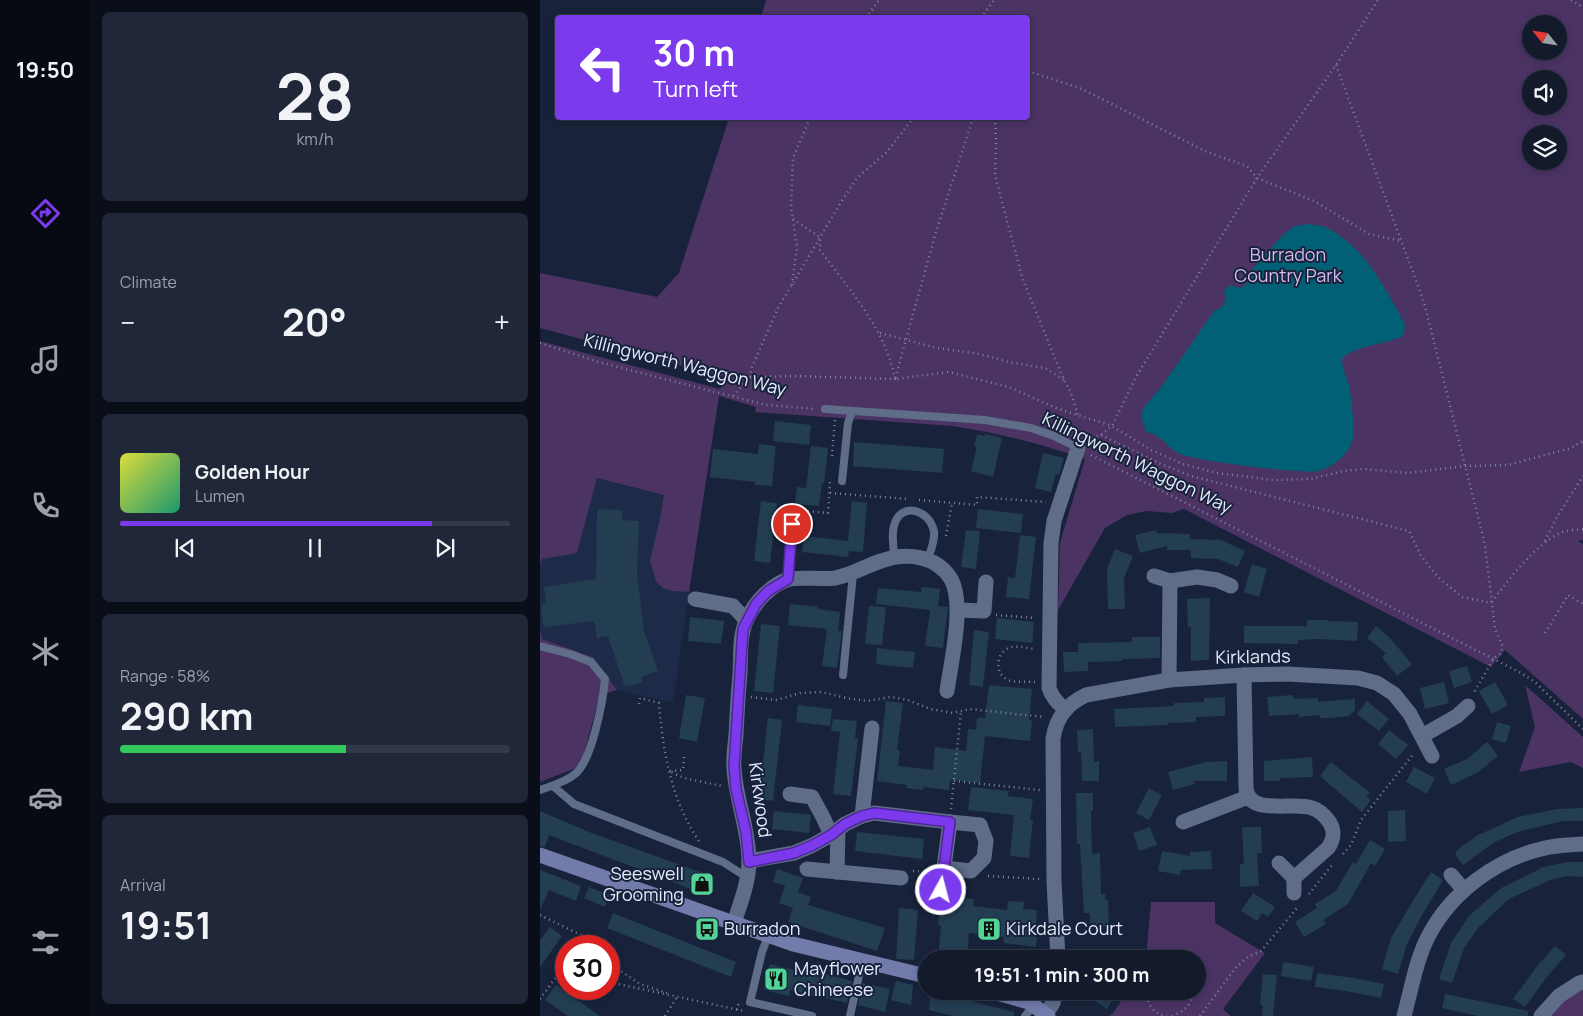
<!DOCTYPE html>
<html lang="en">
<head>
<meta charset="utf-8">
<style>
	:root { --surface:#121a2c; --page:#1f2738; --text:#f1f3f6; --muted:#9ca1a9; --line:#313848; --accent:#7c3aed }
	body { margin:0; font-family:Manrope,sans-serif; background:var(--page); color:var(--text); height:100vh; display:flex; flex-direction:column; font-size:19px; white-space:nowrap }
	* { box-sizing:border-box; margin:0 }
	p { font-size:16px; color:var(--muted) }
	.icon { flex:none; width:28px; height:28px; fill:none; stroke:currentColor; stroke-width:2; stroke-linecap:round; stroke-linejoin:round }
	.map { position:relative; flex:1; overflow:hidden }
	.panel { display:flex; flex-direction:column; gap:12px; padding:12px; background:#0a0e18; width:450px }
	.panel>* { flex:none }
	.hud { position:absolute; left:15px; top:15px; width:475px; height:105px; border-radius:5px; box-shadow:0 2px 8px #0003,0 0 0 1px var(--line); background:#7c3aed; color:#fff; overflow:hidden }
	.needle { width:32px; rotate:300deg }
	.controls { position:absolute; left:982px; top:15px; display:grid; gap:10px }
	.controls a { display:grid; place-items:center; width:45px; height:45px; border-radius:50%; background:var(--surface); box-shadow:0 2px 8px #0003,0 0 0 1px var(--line); font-size:25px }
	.speed { position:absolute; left:15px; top:935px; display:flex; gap:10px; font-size:25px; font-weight:700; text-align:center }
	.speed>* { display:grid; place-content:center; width:65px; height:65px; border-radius:50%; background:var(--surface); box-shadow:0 2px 8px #0003,0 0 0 1px var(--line); line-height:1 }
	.speed .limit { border:8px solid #d22; background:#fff; color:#111 }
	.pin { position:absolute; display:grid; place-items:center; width:42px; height:42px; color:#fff; margin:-21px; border:2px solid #fff; border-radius:50%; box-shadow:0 1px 5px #0007 }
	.me { position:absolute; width:55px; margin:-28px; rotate:7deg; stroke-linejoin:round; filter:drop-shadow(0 0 4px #0008) }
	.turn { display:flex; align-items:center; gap:18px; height:105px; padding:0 15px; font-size:22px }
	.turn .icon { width:65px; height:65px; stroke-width:2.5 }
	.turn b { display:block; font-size:35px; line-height:42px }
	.big { font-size:38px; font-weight:700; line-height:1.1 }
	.panel .tile { flex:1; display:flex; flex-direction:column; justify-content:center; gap:8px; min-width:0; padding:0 18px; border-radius:8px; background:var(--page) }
	.panel .dial { align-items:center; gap:0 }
	.dial b { font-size:65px; line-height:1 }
	.song { display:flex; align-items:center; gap:15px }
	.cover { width:60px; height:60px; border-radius:8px; background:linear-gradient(135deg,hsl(60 70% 55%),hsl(160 70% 35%)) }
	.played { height:5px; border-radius:2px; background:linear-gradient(90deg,var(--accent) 80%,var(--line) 80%) }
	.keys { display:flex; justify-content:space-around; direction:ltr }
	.heat { display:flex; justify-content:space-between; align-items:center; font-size:28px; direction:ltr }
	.charge { height:8px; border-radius:4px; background:linear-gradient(90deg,#34c759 58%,var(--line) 0) }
	.trip { position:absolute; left:378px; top:950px; width:288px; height:50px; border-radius:25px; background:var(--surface); box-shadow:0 2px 8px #0003,0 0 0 1px var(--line); font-weight:700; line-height:50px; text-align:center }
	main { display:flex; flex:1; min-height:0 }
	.tab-bar { display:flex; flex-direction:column; width:90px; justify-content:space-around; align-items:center; background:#070a12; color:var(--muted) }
	.tab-bar .icon { width:35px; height:35px }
	.tab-bar .on { color:var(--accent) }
	.tab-bar b { font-size:22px; color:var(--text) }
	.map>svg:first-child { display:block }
	.built { fill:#1d2b49 }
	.green { fill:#4b3364; fill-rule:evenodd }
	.water { fill:#015f76 }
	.building { fill:#233d51 }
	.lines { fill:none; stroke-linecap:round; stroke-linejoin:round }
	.path { stroke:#7e879b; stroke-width:2.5; stroke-dasharray:1 4; stroke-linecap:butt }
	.lane { stroke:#5f6d89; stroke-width:8 }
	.street { stroke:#5f6d89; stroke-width:15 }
	.secondary { stroke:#727baa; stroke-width:15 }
	.route-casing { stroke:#51269a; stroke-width:12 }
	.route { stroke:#7c3aed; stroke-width:9 }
	.labels { text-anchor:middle; stroke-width:4; stroke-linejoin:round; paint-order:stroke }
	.park-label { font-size:18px; fill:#d3bbf2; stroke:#18233b }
	.street-label { font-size:18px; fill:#e4ecfc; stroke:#18233b }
	.poi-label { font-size:18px; fill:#e4ecfc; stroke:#18233b; text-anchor:start }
</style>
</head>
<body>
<main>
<nav class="tab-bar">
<b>19:50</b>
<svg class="icon on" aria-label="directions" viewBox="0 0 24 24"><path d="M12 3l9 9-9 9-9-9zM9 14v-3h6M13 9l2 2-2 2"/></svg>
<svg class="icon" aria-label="music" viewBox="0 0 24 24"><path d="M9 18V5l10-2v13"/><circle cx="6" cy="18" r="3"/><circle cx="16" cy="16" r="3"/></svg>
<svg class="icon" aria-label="phone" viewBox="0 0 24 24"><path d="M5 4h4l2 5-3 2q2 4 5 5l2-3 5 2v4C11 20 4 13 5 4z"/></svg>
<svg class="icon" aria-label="climate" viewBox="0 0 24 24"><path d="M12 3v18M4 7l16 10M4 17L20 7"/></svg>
<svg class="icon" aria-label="car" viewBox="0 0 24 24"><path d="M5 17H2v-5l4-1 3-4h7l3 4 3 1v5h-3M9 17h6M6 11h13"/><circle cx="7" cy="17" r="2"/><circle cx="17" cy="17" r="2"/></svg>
<svg class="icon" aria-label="filters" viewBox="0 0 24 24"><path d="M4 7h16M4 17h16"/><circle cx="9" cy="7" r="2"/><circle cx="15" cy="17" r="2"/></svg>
</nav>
<section class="panel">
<div class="tile dial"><b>28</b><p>km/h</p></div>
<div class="tile"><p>Climate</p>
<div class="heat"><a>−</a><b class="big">20°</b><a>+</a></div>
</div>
<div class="tile">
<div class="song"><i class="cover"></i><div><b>Golden Hour</b><p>Lumen</p></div></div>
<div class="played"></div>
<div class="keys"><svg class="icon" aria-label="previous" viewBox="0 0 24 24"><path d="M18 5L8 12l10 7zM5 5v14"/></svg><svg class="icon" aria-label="pause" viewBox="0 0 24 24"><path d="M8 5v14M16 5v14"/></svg><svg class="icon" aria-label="next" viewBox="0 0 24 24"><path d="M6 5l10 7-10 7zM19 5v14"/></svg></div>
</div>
<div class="tile"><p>Range · 58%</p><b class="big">290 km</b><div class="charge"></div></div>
<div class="tile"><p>Arrival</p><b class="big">19:51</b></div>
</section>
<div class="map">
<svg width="1043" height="1016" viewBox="0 0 1043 1016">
	<rect width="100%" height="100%" fill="#18233b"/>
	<path class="built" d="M57,478l105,27 -29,198 -56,-13 -24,-33 -51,-18 -2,-10v-64l2,-6 35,-7z"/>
	<g class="green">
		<path d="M226,0h817v540l-5,1 5,3v175l-78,-69 -14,17 -307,-158 -12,4 -26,-2 -19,4 -22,13 -47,82 2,-67 25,-84c-43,-15 -87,-26 -132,-33l-198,-14 1,-5 -37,-11 -30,196 -17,-1 -9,-3 -7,-7 -6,-20 10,-43 4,-23 -67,-17 -20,75 -35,6 -2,6v-224l180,48 8,-11 -188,-50v-55l117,24 22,-24 50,-155h299v-100l-267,-1zM991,24h28v27h-28zM991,79h28v27h-28zM991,134h28v27h-28z"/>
		<path d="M0,629l2,10 51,18 24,33 -17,5 -18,66 -9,8 -33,13z"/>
		<path d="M985,685l58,52v31l-12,-6 -52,10 16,-45z"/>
		<path d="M611,902h64v21l50,30 -42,56 8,7h-122l4,-3 15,-22h68v-32h-50z"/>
		<path d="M1043,987v29h-34l14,-16z"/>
	</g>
	<path class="water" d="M768,224c6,1 14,1 19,4 38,19 57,59 77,94l1,5 -2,9c-18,9 -48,9 -61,23 0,10 4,17 7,26 2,8 6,46 4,54 -4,15 -19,28 -35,32 -17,3 -125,-10 -140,-18 -12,-7 -17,-19 -32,-21l-5,-16 2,-7 21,-26 50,-72 8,-4 4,-7 -2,-8 5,-7 12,3 6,-5 6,-15 31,-34 11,-8z"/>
	<g class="building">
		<path d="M235,421l36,4 -2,20 -36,-4z"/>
		<path d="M437,434l7,2 1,-2 17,4 -9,39 -22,-6 6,-24 -3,-1z"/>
		<path d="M314,442l90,7 -2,24 -89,-7z"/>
		<path d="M219,444l17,2 -4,40 -17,-1v-3l-45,-5 3,-28 45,5z"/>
		<path d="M271,446l17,2 -4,35h-2l-3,23 -24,-2 2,-17 9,1z"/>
		<path d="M503,453l21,5 -5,17 -3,-1 -5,18 -16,-4z"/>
		<path d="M221,501l16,2 -7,60 -16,-2z"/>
		<path d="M312,501l15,2 -4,49 -14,-1 -1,6 -46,-5 2,-16 44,5z"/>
		<path d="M57,509l26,1 -1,10 17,1 -2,52 7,58 14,40 -17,6 2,5 -18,5 -17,-51 -11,2 -3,-17 -49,6 -2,-3 -2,-20 5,-1 -2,-16 52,-8z"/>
		<path d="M438,509l45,5 -2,19 -45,-5z"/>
		<path d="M426,530l14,1 -4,38 -15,-2z"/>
		<path d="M616,530l1,3 33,1v5l31,1 24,11 -7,16 -20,-8 -27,-1v-8h-24v-4l-27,7 -5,-18z"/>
		<path d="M480,535l16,2 -7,62 -23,-2 2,-20 7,1z"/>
		<path d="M575,549l18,7 -9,22 1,31h-17l-1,-40z"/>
		<path d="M712,564l15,5 -8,28 -15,-5z"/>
		<path d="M382,587l18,2 -2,17 10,1 -5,41 -18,-2 5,-36 -54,-6 2,-16 43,4z"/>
		<path d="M670,598l-1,62 -18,1v-34h-3l-1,-28z"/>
		<path d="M250,604l28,3v2l22,3 -2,19h4l-5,37 -15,-2 5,-37 -39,-4z"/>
		<path d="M329,606l17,1 -4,38 -17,-1z"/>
		<path d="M150,617l34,4 -3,23 -33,-3z"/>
		<path d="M457,618l37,4 -2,21 -37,-4z"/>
		<path d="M767,620h21v1l30,1 -1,19 -39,-2 -20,1v4l-54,-1v-17h63z"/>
		<path d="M221,624l19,2 -7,67 -19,-2z"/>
		<path d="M836,626l13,11 23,27 -15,12 -15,-19 4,-4 -19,-15z"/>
		<path d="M434,630l15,2 -6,55 -14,-2z"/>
		<path d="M592,637h28v21l-38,1v2l-34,1v9l-24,1 -1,-20h15v-9l54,-1z"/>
		<path d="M337,648l38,4 -2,16 -37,-4z"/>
		<path d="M927,666l5,16 -18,6 -5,-17z"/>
		<path d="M904,682l5,21 -24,6 -5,-21z"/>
		<path d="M955,682l13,23 -16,9 -13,-23z"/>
		<path d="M449,685l43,4 -3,31h3l-2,21 -45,-5 -5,47 -30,-3 -1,10 -25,-3 -1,3 -17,-2 1,-3 -30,-4 9,-80 17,2 -6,47 3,1 -2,15 35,4 2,-23 31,4 2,-22 8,1 1,-12h8z"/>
		<path d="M146,695l19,3 -8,44 -18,-4z"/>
		<path d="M753,695v4l25,-1v4l37,-3v11l-6,6 -20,2h-9v-3l-21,2v-3l-30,2 -2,-19z"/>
		<path d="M685,697v19l-29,1v5l-28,1v2l-53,2 -1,-18 60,-3v-3l30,-1v-4z"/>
		<path d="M827,701l22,18 -10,12 -22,-17z"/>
		<path d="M258,705l34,4 -2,17 -34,-4z"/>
		<path d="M228,718l14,2 -9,81 -14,-2z"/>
		<path d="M293,719l24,2 -2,17 3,1 -7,57 -18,-2 7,-62 -9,-1z"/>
		<path d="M957,722l14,4 -5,17 -14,-4z"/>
		<path d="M553,729l1,33 5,-1v20h-17l-1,-29h-3l-1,-22z"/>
		<path d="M849,730l19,15 -12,14 -18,-15z"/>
		<path d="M947,742l11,14 -21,17 -26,12 -7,-16 23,-10z"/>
		<path d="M772,757l1,20 -33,1v3h-16v-20z"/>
		<path d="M687,761v20h-33v3l-21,6 -5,-18 38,-10z"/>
		<path d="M791,762l39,31 -4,4 5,3 -9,12 -42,-36z"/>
		<path d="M874,767l21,11 -8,16 -21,-12z"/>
		<path d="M431,787l38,4 -1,5 25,3 -3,21h3l-4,38 -19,-2 4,-41 -46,-5z"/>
		<path d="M609,788l13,7 -13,25 -13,-7z"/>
		<path d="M536,793h17v18h-2l1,43 8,-1 1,41h4v6h3l1,27h-19v-14h-6l-4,-69h-3z"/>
		<path d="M1043,808v13h-20l-46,11 -24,11 -30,22 -7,-9v-5l20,-15 42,-19 39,-8z"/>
		<path d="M865,810l1,31 -18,1v-31z"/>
		<path d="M0,811l49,21 122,44 -7,18 -155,-59 -4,12 -5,-1z"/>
		<path d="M234,811l37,4 -2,18 -37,-4z"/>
		<path d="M610,827l7,18 -18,6 -6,-18z"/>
		<path d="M702,827h19l1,26h-5l2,33 -19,1v-23h4z"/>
		<path d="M317,832l67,7 -2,20 -67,-8z"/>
		<path d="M830,840l15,9 -10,17 -4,-3 -23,41 -25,16 3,4 -22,13 -9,-15 22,-14 -2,-4 21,-13 17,-29 3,2z"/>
		<path d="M622,851l28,5v-4l21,-1 1,18 -31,1 -1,5 -22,-4z"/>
		<path d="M1027,862h16v15l-16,-1 -17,4 -41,19 -31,29 -14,20 -12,35 -13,-4 12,-36 18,-27 32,-28 39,-19 -1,-1z"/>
		<path d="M237,869l26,9 -5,14 13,5 -3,8 77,23 -8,23 -89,-29 5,-14 -14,-5 6,-17 -12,-4z"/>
		<path d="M0,870l41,16 -5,15 -27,-11 -9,20z"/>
		<path d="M891,872l12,8 -22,37 -14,27 -9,30 -16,-5 9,-31 20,-34z"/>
		<path d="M49,887l20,8 -4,12 -21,-9z"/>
		<path d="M713,893l22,14 -7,10 -6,-4 -5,8 -16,-10z"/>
		<path d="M408,896l26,3 -1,7 34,4 1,-9 16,1 -1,7 14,1 -1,14h2l-2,23 -32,-4v-6l-35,-4 -2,26h-29l3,-34h-3l2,-26z"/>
		<path d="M359,908l19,2 -4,50 -18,-1z"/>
		<path d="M73,913l123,49 -5,15 -124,-49z"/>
		<path d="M10,927l12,9 -22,31v-27z"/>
		<path d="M1015,946l11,9 -19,22 -22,30 -12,-8 25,-34z"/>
		<path d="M743,962l31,5 -3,14 -30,-5z"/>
		<path d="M230,964l44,11v-4l38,10 -5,22 -57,-13 -1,6 -25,-6z"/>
		<path d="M777,973l37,5 30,6 -3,14 -35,-7 -31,-4z"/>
		<path d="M723,974l14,1 -4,41h-11l1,-11h-3z"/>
		<path d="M356,981l17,4 -2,20 -20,-5z"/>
		<path d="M323,983l27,6 -5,23 -27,-7z"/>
		<path d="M16,985l30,21 14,10h-32l-23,-16z"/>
		<path d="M391,991l11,1 17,4v2l55,14v4h-61l-24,-6z"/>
		<path d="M540,991h38l-11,18z"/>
		<path d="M905,994l83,17v5h-50l-36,-8z"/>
	</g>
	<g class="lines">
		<g class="path">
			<path d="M1031,0l12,7"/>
			<path d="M326,18l13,-18"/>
			<path d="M441,18l13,-18"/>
			<path d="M796,65l88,237 61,243 10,84 8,18 -3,7 -6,4 -21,36"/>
			<path d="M488,71l54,18 125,63 40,14 10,12 57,23 55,33 32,7"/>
			<path d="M433,118l-37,114 -41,147 54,-7 60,15 47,21 56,18 39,24 32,14 34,9 56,7 37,-1 34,-8 20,-2 44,4 57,-7 43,-1 63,-17 12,-7"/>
			<path d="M455,118l1,22 -1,35 12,46 16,59 41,100 7,13 7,22"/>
			<path d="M252,285l5,-38 -6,-40 2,-49 17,-40"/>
			<path d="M340,333l57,15 42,6 30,8 36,6 19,12"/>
			<path d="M0,343l59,19 167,43 50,4"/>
			<path d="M210,377l46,-1 99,3c-9,-49 -46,-90 -75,-129v-13l-27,-18"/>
			<path d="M193,396l17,-19 2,-10 26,-59 65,-109 14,-21 30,-26 26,-34"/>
			<path d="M561,435l60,29 30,12 218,55 12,25 17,21 24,20 29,6"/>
			<path d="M547,439l14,-4 11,-9 24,-49 121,-199 79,-113 42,-65"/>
			<path d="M551,455l430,218 14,9 48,47"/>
			<path d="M292,456l3,-37"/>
			<path d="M290,493l78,6"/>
			<path d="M379,500l58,5v-8l69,5"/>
			<path d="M252,515l1,-5 35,3 2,-32"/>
			<path d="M406,536l6,-33"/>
			<path d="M1005,541l12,-24 26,-41"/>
			<path d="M952,602c16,-22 43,-57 68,-69 6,-3 16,-3 23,-4"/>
			<path d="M456,615l39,3"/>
			<path d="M1005,633l23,-38 15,9"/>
			<path d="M495,682c-8,-1 -20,1 -27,-2 -15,-7 -12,-30 4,-33 7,-1 16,1 23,2"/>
			<path d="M211,697l26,3 23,-7 22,-1 24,6 21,3 24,-4 17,3 22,9 23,4 17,-4 74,8"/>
			<path d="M99,704l1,-6 19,5c4,49 12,97 40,138"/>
			<path d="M144,757l-1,13 -14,1 15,7 38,8"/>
			<path d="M414,781l86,9"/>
			<path d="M411,809l10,-98"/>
			<path d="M803,854l8,-9 10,-25 53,-67"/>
			<path d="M373,871l17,1"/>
			<path d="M448,876l51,3"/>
			<path d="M769,894l23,-29"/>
			<path d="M0,915l43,21"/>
			<path d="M32,946l4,-7 7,-3 10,10"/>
			<path d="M69,963l31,21 27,9"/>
			<path d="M69,982l135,29"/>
			<path d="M607,991c0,14 6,23 20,25"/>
			<path d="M0,999l22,-30v-5l4,-8"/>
			<path d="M197,1010l2,-9"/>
			<path d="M125,1016l12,-19"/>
			<path d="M632,1016c12,-4 20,-11 20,-25"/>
			<path d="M660,1016l37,-50 11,-9 13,-6 36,-43"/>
		</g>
		<g class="lane">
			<path d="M285,409l160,11 46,8 23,8 24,12"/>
			<path d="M302,481l6,-58 4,-11"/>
			<path d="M354,557c0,-10 -3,-22 0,-31 6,-25 36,-17 40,6 1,9 -3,18 -6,26"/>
			<path d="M248,579l4,-55"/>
			<path d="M0,646l30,8 21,8 14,17c-2,22 -13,82 -30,95 -9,8 -24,12 -35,16"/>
			<path d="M303,675l10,-101"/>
			<path d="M13,786l21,18 149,58 25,16"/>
			<path d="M228,936l-6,16 -12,50 62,14"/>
			<path d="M310,1016l12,-54"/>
			<path d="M485,1016l9,-11"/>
		</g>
		<g class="street">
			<path d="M614,576l16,5 27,-4 20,3 14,6"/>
			<path d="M155,599l38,7 13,14"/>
			<path d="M418,610l26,1 2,-29"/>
			<path d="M704,675l2,112c1,30 47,14 66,21 7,2 14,9 18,15 5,9 4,16 -2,25l-34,30"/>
			<path d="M629,680l1,-99"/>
			<path d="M525,709c-8,-6 -13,-12 -16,-21l2,-145 3,-22 24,-73"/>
			<path d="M882,736l35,-20 11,-10"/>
			<path d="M250,794l22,3 11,20 8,18"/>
			<path d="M322,816l10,-88"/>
			<path d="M643,822l65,-25"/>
			<path d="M209,861l45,-8 17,-7 20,-11 14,-11 17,-8 12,-3 76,9 -9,68"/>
			<path d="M739,863l15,15v15"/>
			<path d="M404,868l27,3 13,-13 2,-17 -6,-16 -30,-3"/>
			<path d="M267,869l94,9"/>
			<path d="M297,872l1,-42"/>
			<path d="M911,875l13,15"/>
			<path d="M194,923c6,-19 15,-41 15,-62 0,-31 -13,-61 -15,-92 -1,-12 1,-23 2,-34 1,-20 2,-41 4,-61 1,-17 -1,-39 7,-55 8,-17 22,-32 39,-39 11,-4 35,0 49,-2 17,-3 30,-12 46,-17 25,-9 55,-6 70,18 14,25 0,83 -4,112"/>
			<path d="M518,959l-4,-78 -1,-142c3,-22 14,-35 33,-44l83,-15 75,-5 43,-1 71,4 19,5 17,11 16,20 22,42"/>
			<path d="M506,1014l7,-11 3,-12"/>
			<path d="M864,1016c7,-25 12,-57 25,-81 22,-42 66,-75 112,-86 14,-4 28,-4 42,-5"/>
			<path d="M1001,1016l18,-20 20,-13 4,-1"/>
		</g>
		<g class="secondary">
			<path d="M0,855l253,89 133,32"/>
			<path d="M450,991l39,11 19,14"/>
		</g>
	</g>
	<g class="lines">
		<g class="route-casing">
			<path id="route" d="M252,524l-4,55 -20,12 -12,13 -13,25 -9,137 2,23 10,43 3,30 45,-9 17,-7 20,-11 14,-11 17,-8 12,-3 76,9 -9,68"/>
		</g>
		<use href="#route" class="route"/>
	</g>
	<defs>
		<g id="shop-square" transform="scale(1.25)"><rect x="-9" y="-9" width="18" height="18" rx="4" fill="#52d397" stroke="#18233b"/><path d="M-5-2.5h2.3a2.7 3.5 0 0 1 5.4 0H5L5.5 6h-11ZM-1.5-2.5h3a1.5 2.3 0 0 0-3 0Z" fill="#111"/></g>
		<g id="bus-square" transform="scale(1.25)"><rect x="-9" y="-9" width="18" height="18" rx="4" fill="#52d397" stroke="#18233b"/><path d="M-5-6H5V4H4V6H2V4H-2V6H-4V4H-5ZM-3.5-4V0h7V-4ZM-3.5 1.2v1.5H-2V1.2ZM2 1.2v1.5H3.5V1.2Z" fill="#111"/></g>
		<g id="building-square" transform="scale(1.25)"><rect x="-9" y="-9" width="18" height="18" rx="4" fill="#52d397" stroke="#18233b"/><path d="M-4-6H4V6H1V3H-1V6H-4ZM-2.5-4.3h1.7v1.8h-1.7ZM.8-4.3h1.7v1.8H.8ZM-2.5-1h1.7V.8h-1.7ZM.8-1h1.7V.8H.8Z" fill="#111"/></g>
		<g id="restaurant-square" transform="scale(1.25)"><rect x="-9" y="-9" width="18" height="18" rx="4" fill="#52d397" stroke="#18233b"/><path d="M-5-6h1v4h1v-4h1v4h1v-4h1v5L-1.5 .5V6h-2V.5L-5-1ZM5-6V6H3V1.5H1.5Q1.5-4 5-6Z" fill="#111"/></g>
	</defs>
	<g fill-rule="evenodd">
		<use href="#shop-square" x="162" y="884"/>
		<use href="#bus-square" x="167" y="929"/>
		<use href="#building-square" x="449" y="929"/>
		<use href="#restaurant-square" x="236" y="979"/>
	</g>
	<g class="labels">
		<g class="park-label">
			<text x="748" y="261">Burradon<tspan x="748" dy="21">Country Park</tspan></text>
		</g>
		<g class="street-label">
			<text transform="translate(145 365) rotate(14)" y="6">Killingworth Waggon Way</text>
			<text transform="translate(597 463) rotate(26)" y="6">Killingworth Waggon Way</text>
			<text transform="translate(713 657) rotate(-1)" y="6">Kirklands</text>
			<text transform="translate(220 800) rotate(82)" y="6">Kirkwood</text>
		</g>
		<g class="poi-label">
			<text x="144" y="880" text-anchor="end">Seeswell<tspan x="144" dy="21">Grooming</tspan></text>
			<text x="184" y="935">Burradon</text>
			<text x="466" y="935">Kirkdale Court</text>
			<text x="254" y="975">Mayflower<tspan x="254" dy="21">Chineese</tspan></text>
		</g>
	</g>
</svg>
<div class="controls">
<a><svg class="needle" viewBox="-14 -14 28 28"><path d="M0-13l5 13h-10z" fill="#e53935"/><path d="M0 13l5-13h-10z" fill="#9ca1a9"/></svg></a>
<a><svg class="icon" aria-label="sound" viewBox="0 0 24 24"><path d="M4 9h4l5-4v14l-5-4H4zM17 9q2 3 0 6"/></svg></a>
<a><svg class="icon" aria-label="layers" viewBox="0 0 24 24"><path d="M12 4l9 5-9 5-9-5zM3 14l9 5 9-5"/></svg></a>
</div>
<div class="speed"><div class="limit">30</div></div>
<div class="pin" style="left:252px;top:524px;background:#d93025"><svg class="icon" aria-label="arrive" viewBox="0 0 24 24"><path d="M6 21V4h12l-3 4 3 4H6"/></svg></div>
<svg class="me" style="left:401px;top:890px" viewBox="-20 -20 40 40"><circle r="17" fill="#7c3aed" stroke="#fff" stroke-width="3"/><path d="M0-11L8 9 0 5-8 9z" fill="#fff"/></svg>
<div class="trip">19:51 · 1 min · 300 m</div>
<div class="hud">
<div class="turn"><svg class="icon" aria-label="left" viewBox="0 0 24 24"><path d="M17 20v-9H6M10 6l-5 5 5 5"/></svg><div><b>30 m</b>Turn left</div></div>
</div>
</div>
</main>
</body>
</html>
